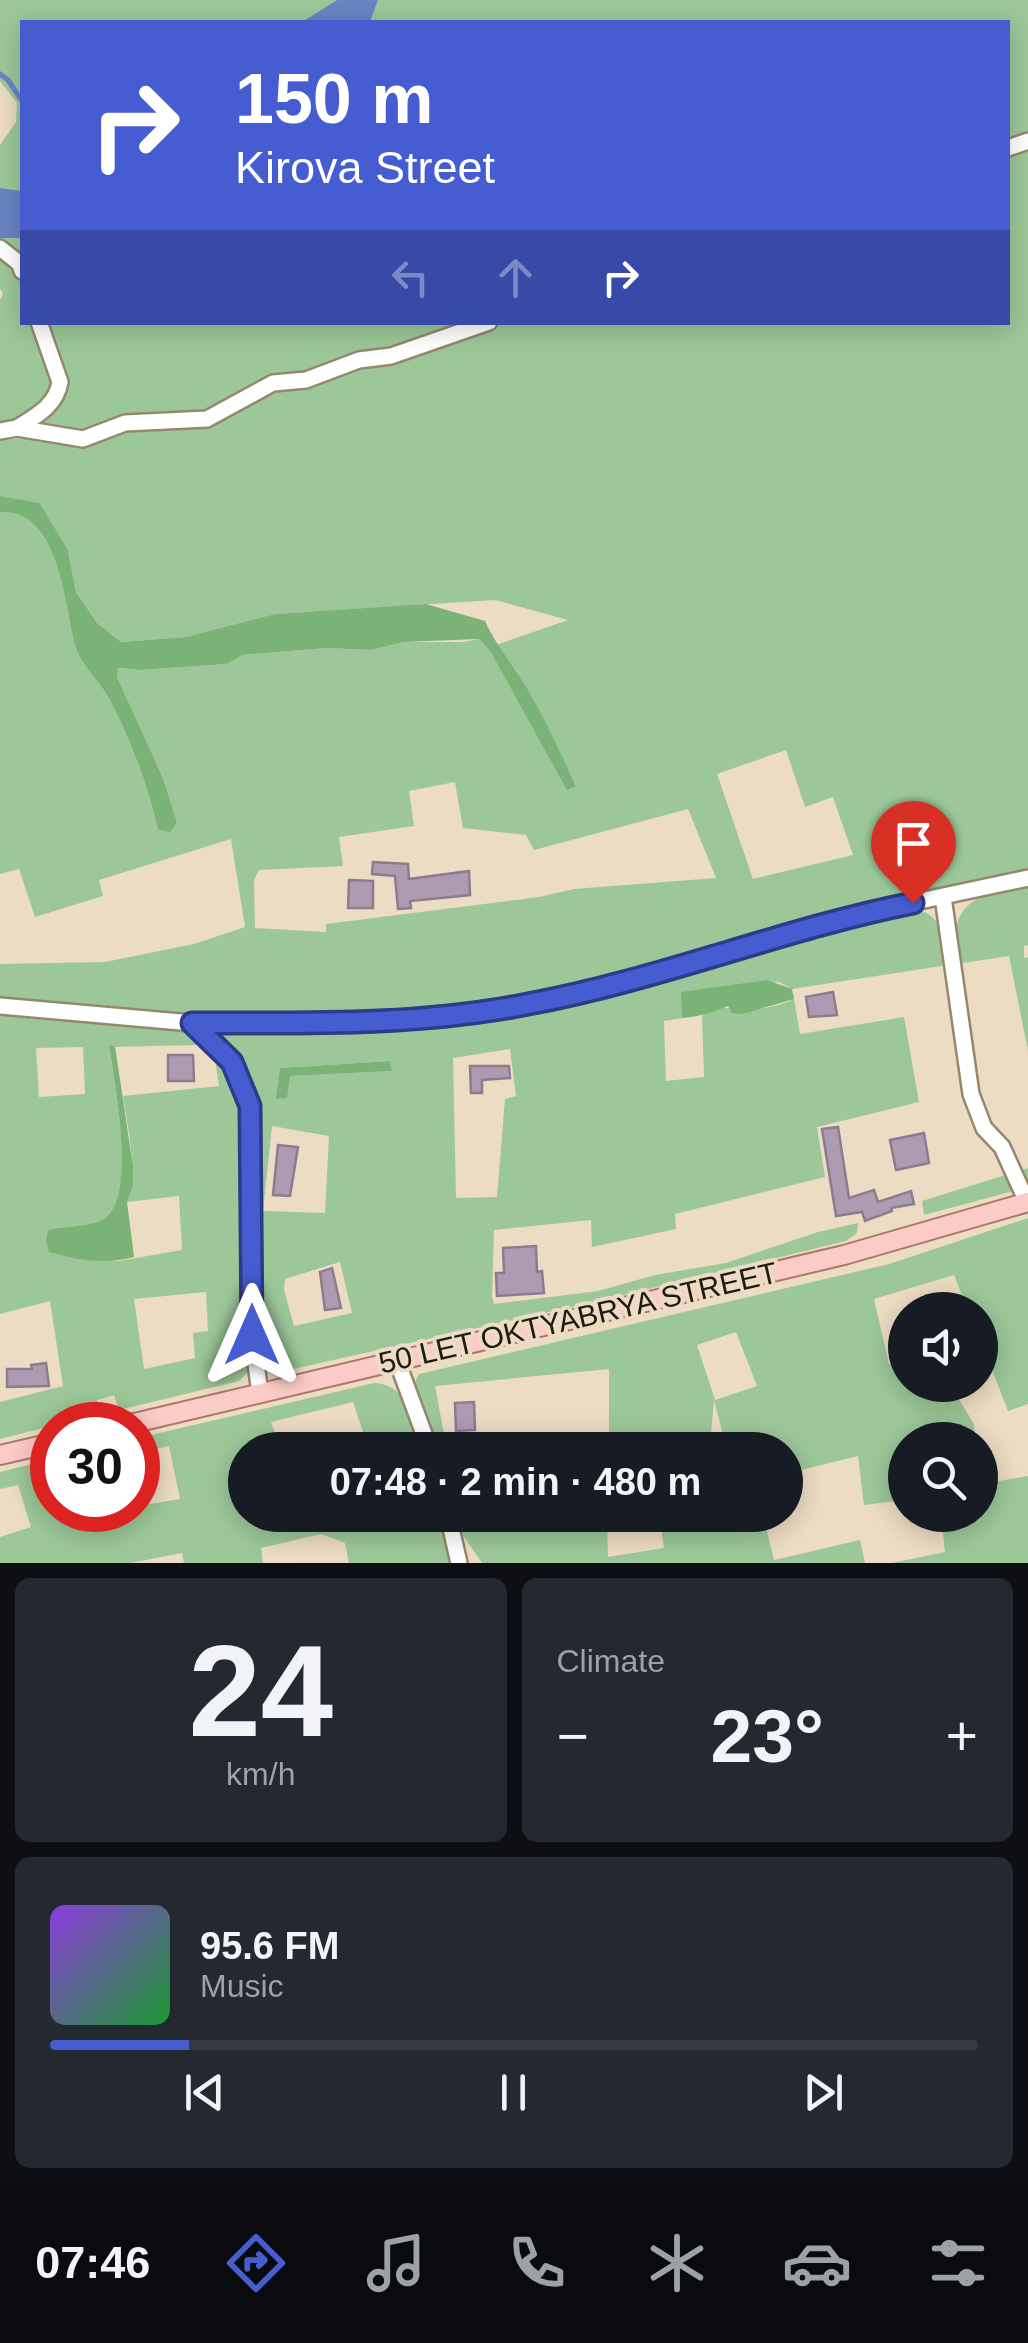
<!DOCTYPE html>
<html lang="en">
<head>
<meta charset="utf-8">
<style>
	:root { --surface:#171b24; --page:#242831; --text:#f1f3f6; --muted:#9ea1a6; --line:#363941; --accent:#455dd1 }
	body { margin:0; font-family:Arial,sans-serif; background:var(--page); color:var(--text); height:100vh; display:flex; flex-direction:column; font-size:38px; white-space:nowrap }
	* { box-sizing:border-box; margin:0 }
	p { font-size:32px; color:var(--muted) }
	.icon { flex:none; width:55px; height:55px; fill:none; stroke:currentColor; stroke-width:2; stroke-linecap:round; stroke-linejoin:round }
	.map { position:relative; height:1563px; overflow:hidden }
	.details { display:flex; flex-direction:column; gap:15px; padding:15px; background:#0d0f14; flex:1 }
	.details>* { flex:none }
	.hud { position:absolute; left:20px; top:20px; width:990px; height:305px; border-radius:0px; box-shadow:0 5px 25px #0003; background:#455dd1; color:#fff; overflow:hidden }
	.buttons { position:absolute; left:888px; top:1292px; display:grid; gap:20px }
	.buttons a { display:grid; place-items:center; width:110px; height:110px; border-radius:50%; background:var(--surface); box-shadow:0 5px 25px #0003; font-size:50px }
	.speed { position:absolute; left:30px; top:1402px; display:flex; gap:20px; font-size:50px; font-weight:700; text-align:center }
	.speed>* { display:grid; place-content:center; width:130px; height:130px; border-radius:50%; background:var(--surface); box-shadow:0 5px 25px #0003; line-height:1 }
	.speed .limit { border:15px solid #d22; background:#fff; color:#111 }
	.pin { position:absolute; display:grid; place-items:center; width:85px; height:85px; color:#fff; margin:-102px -42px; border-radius:50% 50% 50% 0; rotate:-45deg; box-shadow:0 0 10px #0007 }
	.pin .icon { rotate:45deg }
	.me { position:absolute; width:110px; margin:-55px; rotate:0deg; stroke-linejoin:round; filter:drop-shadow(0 0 8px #0008) }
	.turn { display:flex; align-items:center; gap:35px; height:210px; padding:0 50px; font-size:45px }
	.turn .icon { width:130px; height:130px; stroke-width:2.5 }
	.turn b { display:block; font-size:70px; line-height:85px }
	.lanes { display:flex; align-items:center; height:95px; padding:0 50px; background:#0003; justify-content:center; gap:50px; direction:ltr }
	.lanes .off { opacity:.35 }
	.big { font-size:75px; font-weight:800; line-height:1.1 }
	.details .tile { flex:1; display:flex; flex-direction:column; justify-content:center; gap:15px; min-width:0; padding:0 35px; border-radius:15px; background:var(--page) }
	.details .dial { align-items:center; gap:0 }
	.dial b { font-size:130px; line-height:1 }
	.song { display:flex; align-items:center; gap:30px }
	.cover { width:120px; height:120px; border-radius:15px; background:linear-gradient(135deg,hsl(270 70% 55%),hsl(130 70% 35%)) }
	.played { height:10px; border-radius:5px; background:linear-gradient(90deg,var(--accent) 15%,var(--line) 15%) }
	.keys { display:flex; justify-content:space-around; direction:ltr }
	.heat { display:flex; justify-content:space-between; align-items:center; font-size:55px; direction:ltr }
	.details .tiles { flex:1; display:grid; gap:15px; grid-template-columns:1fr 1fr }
	.tile:last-child { grid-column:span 2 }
	.trip { position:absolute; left:228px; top:1432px; width:575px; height:100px; border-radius:50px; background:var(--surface); box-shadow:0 5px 25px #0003; font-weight:800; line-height:100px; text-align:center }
	.tab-bar { display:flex; height:160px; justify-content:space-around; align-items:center; background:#090b0e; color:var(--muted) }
	.tab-bar .icon { width:70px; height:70px }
	.tab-bar .on { color:var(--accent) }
	.tab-bar b { font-size:45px; color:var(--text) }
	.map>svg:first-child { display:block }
	.green { fill:#9cc899; fill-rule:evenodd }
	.forest { fill:#7bb277 }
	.water { fill:#6885c4 }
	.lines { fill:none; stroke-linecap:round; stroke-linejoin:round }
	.stream { stroke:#6885c4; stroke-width:5 }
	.building { fill:#ad9bb2; stroke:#8d7b91; stroke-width:2.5 }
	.minor-casing { stroke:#96876f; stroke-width:20 }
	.major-casing { stroke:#ad776d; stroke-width:22 }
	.minor { stroke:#fff; stroke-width:15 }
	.major { stroke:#fbcbc5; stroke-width:18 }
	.route-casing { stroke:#2d3c88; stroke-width:25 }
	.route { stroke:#455dd1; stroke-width:18 }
	.labels { text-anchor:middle; stroke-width:8; stroke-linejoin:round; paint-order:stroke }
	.street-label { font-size:30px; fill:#201a11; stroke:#ecdcc3 }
</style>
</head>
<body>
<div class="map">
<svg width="1028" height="1563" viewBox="0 0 1028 1563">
	<rect width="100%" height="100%" fill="#ecdcc3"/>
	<g class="green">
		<path d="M0,0h337l-35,22h-280v169l-22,-3v-43l16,-23 1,-19 -17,-22z"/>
		<path d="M378,0h650v874l-446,113 -100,18 -89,10 -184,3 -209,-17v-37l105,-2 89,-18 51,-17 -14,-88 -132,41 4,16 -68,21 -16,-48 -19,5v-362c61,-3 64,96 76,136 6,19 25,34 34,52 21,41 38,85 48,130l19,-8 -14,-44 -46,-101v-9l23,2 87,-6 15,-9 85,-7 44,2 33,-8h59l16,-3 11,12 77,138 9,-4 -59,-113 -21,-27 72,-25 -73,-20 -220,14 -90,23 -64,5 -24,-19 -21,-31 -8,-42 -28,-47 -40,-7v-56l83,-6 -57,-7 32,-26 -14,-78 964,-1v-300h-638zM786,750l19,57 28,-10 20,58 -100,24 -36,-105zM455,782l8,46 63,7 8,15 154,-41 28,69 -142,11 -35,8 -213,27v8l-71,-4 -1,-48 5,-10 84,-4 -4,-29 75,-11 -5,-35z"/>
		<path d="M0,238h22v23l-3,5 3,13v43l14,1 21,58 -19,30 -38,13v-124l3,-6 -3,-6z"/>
		<path d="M1028,883v62l-4,1v12l4,-1v94l-19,-95 -52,8c-9,-65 18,-67 71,-81z"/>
		<path d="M916,908c30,11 26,29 32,57l-156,24 -13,-7 -97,10v26l-18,3 2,60 38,-4 -2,-61c14,-13 28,-7 45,-6 13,0 36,-5 47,-11l6,35 104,-17 15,85 -102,25 8,50 -150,37 1,15 -84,18 -1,-27 -97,10 -2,67 2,7 104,-13 57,-16 71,-12 92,-31 40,-9 -1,10 -11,8 -251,61 -311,69 -15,-8 -8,-13 -5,-91 3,-108 -3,-47 -8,-28 -37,-51 206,-1 311,-67zM510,1049l6,47 -11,3 -8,98 -41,1 -3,-140zM390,1061l1,10 -101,5 -10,-8zM272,1126l57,10 -4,77 -62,-2zM340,1262l12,51 -58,13 -10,-36 1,-11z"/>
		<path d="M0,1010l167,14 32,12 25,18 23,54 -3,205 6,44 -3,16 -8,8 -120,29 -5,-15 -17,5 2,14 -99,25v-37l63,-16 -13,-85 -50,13zM198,1045l9,2 7,6 5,33 -96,10c5,35 15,72 4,106l52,-6 3,54 -63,11 -55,-5 -16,-26c16,-4 40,-3 54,-10 37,-17 12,-140 7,-173zM83,1047l2,47 -46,3 -3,-49zM206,1292l2,39 -15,2 2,25 -51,11 -10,-70z"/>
		<path d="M1028,1168v19l-104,28 -2,-14z"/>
		<path d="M1028,1218v186l-20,7 -28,-72v-29h-12l-14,-35 -80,24 15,65 16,-3v24h45l24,39 2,16h-71v60l-41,5 -6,-49 -73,18v-24h-58l-13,-50 -3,34 5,16h-195v-3l88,-2v-76l-174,17 12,64h-13c-7,-20 -29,-57 -15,-76l470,-110zM736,1332l21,54 -42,14 -18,-55z"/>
		<path d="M374,1383c34,1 42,39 50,67h-73l16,-6 -14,-42 -82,20 10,28h-36v65h199l12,48h-107l-4,-20 -24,-9 -60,14 2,15h-79l-2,-10 -52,10h-130v-26l31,-10 -13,-42 -18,4v-17l52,-13v51h86v-4l42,-7 -11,-53 -31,7v-15z"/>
		<path d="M980,1473l2,11 46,-8v87h-136l53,-11 -4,-37h39z"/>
		<path d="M456,1515h151l1,42 56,-9 -5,-33h74l10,19v-19h20l11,45 86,-20 5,23h-383l-19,-28z"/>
	</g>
	<g class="forest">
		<path d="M0,496l40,7 28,47 8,42 21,31 24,19 64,-5 90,-23 151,-10 59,17c9,20 21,35 33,53 23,35 40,74 58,112l-9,4 -77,-139 -11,-12 -75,3 -33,8 -44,-2 -85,7 -15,9 -87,6 -22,-2 -1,9 46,101 14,44 -7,10 -12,-2c-10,-45 -27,-89 -48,-130 -9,-18 -28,-33 -34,-52 -12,-40 -15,-139 -76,-136z"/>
		<path d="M767,980l25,9 2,10 -52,15 -10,-1 -4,-7c-15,6 -29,11 -46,12l-1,-26z"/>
		<path d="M109,1046h6l18,121v18l-6,17 7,55c-27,8 -58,3 -85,-5l-3,-11 2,-11c16,-4 39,-3 54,-10 37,-17 12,-140 7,-174z"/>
		<path d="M390,1061l2,10 -102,5 -3,22 -11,1 4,-31z"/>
	</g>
	<g class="water">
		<path d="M337,0h41l-8,22h-68z"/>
		<path d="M0,188l22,3v47h-22z"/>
	</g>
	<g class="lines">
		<path class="stream" d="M0,74l8,6 14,21"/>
	</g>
	<g class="building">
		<path d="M373,862l35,2 1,15 60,-8 1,24 -60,6 1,7 -13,1 -3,-33 -23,-2z"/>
		<path d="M349,880l24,1v27h-25z"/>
		<path d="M833,992l4,23 -28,2 -3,-20z"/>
		<path d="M168,1055h25l1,26h-26z"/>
		<path d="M470,1066h39l1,12 -28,2v13h-11z"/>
		<path d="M838,1127l11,71 25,-8 4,12 33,-11 3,13 -23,4 1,3 -27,10 -3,-9 -26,4 -14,-87z"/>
		<path d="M924,1133l5,30 -33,7 -6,-30z"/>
		<path d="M278,1145l20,2 -8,49 -17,-1z"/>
		<path d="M536,1246l1,26 5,-1 2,22 -47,3 -1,-23h8l-1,-25z"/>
		<path d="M332,1268l9,40 -16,2 -5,-38z"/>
		<path d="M46,1363l3,23 -42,1v-18h25l-1,-4z"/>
		<path d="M474,1402l1,28 -19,1 -1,-28z"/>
	</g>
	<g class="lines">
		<g class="minor-casing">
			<g id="minor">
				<path d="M1008,148l20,-7"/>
				<path d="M0,248l20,16 2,7"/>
				<path d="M17,428c19,-12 39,-22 43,-46l-21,-60"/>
				<path d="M0,431l17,-3 66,11 42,-16 82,-4 66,-36 33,-3 53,-20 32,-4 98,-34"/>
				<path d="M943,897l28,197 13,34 18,19 25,55"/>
				<path d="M0,1006l192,17 40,38 19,45 1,229 8,58"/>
				<path d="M192,1023l199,-3 134,-15 59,-13 298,-83 146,-31"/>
				<path d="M397,1361l33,89"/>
				<path d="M448,1515l11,48"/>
			</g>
		</g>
		<g class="major-casing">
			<g id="major">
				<path d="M126,1425l718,-170 184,-53"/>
				<path d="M0,1455l52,-12"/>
			</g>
		</g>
		<use href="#minor" class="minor"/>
		<use href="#major" class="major"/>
	</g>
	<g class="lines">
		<g class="route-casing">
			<path id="route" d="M252,1335l-2,-229 -18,-44 -40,-39c112,0 226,3 336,-19 130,-24 255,-75 385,-101"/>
		</g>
		<use href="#route" class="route"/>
	</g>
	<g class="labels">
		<g class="street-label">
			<text transform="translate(578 1318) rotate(-13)" y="10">50 LET OKTYABRYA STREET</text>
		</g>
	</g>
</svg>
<div class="buttons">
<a><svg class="icon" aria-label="sound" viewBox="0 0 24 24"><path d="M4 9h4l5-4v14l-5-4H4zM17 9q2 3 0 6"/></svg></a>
<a><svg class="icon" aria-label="search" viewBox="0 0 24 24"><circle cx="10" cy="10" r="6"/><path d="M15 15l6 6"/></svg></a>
</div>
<div class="speed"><div class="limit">30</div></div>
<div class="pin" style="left:913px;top:903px;background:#d93025"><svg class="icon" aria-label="arrive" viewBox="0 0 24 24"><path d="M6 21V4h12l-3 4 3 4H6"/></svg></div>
<svg class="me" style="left:252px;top:1335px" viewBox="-20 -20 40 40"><path d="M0-17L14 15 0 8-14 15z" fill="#455dd1" stroke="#fff" stroke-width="4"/></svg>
<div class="trip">07:48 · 2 min · 480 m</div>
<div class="hud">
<div class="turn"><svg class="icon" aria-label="right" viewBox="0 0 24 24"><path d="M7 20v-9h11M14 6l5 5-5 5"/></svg><div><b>150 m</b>Kirova Street</div></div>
<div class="lanes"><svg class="icon off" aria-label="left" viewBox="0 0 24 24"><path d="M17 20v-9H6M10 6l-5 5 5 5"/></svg><svg class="icon off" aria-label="ahead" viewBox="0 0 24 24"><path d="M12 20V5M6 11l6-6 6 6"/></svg><svg class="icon" aria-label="right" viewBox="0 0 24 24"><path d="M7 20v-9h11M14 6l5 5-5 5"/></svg></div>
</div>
</div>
<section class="details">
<div class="tiles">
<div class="tile dial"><b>24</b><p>km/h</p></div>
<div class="tile"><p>Climate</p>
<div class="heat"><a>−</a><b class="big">23°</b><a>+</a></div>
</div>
<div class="tile">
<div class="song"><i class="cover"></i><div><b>95.6 FM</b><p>Music</p></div></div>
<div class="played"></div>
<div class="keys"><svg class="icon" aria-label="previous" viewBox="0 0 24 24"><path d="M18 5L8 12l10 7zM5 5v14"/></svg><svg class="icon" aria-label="pause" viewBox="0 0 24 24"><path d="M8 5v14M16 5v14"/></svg><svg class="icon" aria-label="next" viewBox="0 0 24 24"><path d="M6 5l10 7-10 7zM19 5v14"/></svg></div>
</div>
</div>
</section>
<nav class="tab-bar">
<b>07:46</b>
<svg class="icon on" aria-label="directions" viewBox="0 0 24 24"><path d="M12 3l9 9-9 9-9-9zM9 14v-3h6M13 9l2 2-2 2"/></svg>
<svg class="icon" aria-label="music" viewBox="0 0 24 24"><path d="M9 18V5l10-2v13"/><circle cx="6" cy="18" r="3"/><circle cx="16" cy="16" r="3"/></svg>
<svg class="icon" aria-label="phone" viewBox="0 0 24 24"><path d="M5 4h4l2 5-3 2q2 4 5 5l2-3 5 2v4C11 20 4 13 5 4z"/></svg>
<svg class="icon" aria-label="climate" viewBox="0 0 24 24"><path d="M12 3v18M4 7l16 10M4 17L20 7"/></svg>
<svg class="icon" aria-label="car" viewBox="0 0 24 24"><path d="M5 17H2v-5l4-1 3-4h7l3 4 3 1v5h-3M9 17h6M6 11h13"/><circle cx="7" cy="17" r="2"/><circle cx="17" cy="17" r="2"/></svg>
<svg class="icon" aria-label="filters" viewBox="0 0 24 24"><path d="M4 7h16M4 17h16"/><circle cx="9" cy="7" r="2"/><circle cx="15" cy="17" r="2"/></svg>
</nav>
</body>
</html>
